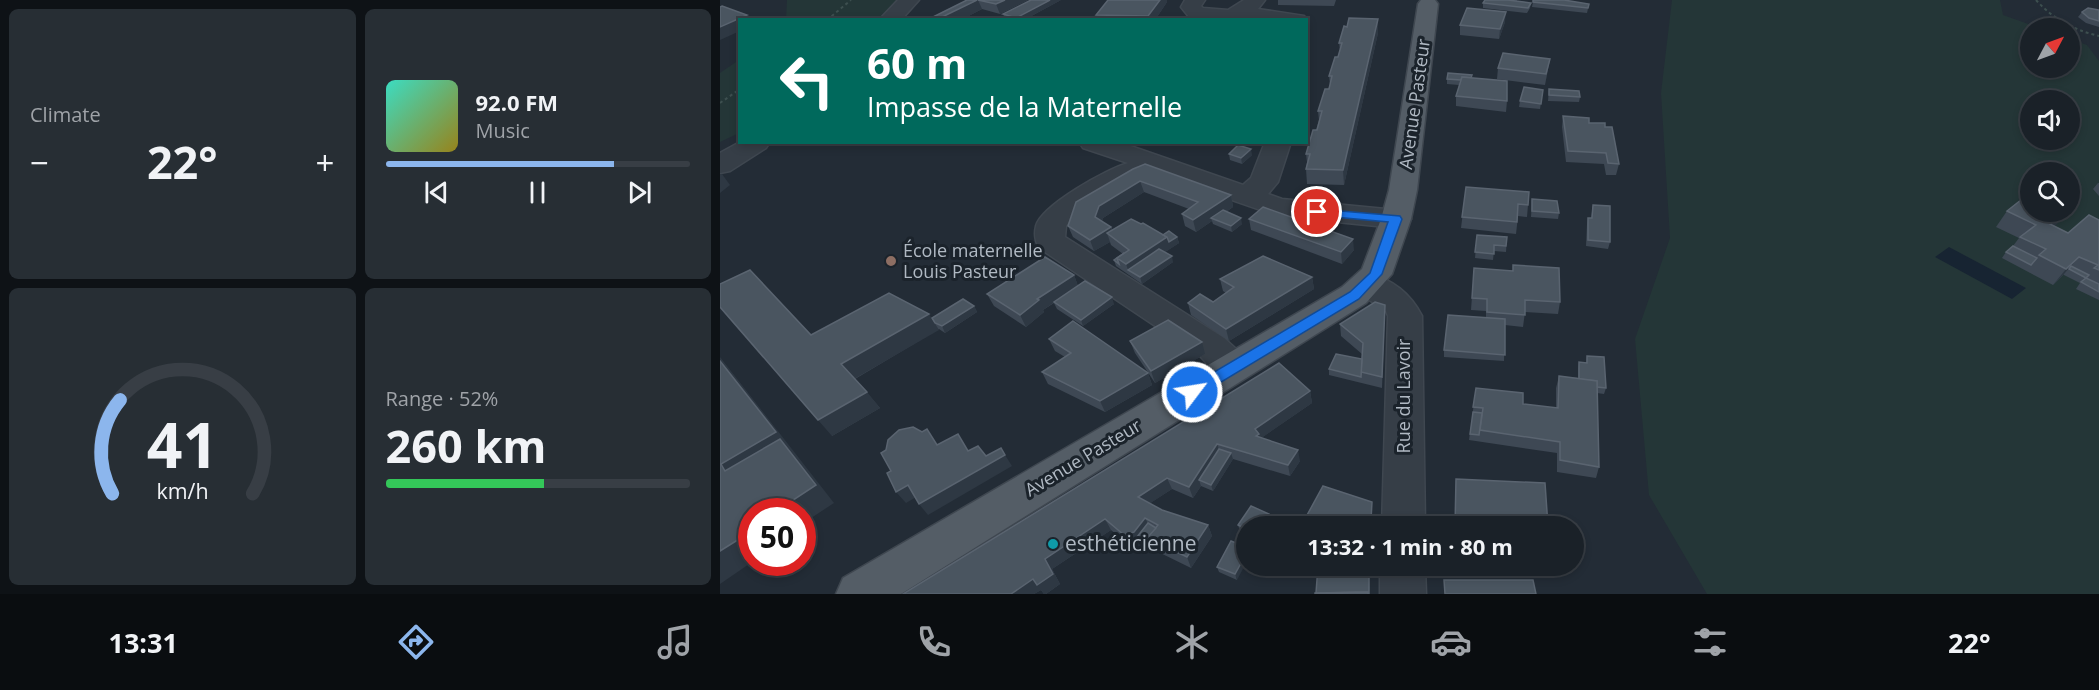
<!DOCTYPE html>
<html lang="en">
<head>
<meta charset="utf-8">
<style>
	:root { --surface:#1a2128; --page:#272e34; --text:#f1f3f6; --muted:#9fa3a8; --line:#383e45; --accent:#8cb6ed }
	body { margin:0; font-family:"Open Sans",sans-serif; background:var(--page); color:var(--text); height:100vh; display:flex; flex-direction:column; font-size:22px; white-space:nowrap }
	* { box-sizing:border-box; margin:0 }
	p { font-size:20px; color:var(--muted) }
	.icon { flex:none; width:33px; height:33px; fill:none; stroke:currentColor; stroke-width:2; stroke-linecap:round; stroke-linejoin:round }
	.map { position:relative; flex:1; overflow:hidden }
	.details { display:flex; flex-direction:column; gap:9px; padding:9px; background:#0e1216; width:720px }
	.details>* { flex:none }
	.top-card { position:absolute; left:18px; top:18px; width:570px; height:126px; border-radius:0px; box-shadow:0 3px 9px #0003,0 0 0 2px var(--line); background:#00695c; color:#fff; overflow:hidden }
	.needle { width:39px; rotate:49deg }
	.controls { position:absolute; left:1300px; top:18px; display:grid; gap:12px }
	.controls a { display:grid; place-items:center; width:60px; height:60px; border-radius:50%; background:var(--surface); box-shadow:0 3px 9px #0003,0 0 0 2px var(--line); font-size:30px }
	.speed { position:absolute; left:18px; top:498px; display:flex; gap:12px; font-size:30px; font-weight:700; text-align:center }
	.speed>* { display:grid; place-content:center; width:78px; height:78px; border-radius:50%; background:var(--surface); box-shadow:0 3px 9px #0003,0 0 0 2px var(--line); line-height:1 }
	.speed .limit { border:9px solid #d22; background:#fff; color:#111 }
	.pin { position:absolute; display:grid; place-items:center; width:51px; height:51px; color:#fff; margin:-26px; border:3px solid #fff; border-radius:50%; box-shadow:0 2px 6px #0007 }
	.me { position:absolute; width:66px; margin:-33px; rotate:59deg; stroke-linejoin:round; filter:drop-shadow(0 0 4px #0008) }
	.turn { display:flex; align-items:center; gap:21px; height:126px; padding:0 30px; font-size:27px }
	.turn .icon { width:78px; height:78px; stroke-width:2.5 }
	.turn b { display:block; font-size:42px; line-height:51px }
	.big { font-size:45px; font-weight:700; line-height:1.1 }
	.details .tile { flex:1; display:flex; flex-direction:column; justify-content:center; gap:9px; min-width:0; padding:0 21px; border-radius:9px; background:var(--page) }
	.details .dial { align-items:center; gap:0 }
	.dial svg { height:156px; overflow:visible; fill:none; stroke:var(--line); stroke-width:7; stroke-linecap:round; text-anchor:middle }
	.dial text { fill:var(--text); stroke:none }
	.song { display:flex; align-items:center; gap:18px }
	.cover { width:72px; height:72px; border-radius:9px; background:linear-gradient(135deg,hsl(170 70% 55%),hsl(50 70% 35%)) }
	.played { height:6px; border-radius:3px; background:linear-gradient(90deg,var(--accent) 75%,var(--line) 75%) }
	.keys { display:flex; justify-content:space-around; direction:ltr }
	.heat { display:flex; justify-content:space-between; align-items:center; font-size:33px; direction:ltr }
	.charge { height:9px; border-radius:4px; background:linear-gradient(90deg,#34c759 52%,var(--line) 0) }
	.details .tiles { flex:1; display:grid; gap:9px; grid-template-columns:repeat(2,1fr) }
	.trip { position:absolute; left:516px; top:516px; width:348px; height:60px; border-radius:30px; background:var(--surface); box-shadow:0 3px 9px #0003,0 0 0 2px var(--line); font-weight:700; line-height:60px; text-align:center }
	.dock { display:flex; height:96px; justify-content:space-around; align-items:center; background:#0a0d10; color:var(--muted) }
	.dock .icon { width:42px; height:42px }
	.dock .on { color:var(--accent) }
	.dock b { font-size:27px; color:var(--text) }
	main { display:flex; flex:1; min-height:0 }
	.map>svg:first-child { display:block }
	.green { fill:#243637; fill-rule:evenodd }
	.water { fill:#172432 }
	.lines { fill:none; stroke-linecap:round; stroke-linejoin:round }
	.minor-casing { stroke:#3f4750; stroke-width:3 }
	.major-casing { stroke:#3f4750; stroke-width:3 }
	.path { stroke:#3d4f4f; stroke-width:2; stroke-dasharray:3 3; stroke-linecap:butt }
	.minor { fill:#363e47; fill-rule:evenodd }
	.major { fill:#545d66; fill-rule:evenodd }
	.wall { fill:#3e4854 }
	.shaded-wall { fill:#2e3843 }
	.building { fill:#4a5560; stroke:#5a6470; stroke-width:1.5 }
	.route { fill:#1a73e8; stroke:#114b97; stroke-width:1.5 }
	.education-dot { fill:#8d6e63; stroke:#1b232b; stroke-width:2 }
	.culture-dot { fill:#0f9aa8; stroke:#1b232b; stroke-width:2 }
	.labels { text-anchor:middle; stroke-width:6; stroke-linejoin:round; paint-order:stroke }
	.street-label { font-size:18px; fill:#b0b9c3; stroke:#1b232b }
	.poi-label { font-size:18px; fill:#b0b9c3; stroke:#1b232b; text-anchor:start }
	.near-poi-label { font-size:21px; fill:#b0b9c3; stroke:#1b232b; text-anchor:start }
</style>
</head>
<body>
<main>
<section class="details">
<div class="tiles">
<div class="tile"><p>Climate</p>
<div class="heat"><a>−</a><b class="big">22°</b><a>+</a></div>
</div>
<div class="tile">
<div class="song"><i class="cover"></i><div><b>92.0 FM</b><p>Music</p></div></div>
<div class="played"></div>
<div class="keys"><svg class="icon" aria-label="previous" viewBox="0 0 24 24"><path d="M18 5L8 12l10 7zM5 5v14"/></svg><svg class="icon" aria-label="pause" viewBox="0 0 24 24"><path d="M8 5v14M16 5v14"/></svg><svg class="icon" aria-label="next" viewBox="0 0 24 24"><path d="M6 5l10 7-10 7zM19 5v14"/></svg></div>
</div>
<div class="tile dial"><svg viewBox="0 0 100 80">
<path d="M14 69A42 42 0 1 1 86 69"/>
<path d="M14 69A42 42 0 0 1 18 21" stroke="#8cb6ed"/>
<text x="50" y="56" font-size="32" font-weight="700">41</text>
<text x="50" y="72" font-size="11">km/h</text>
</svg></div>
<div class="tile"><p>Range · 52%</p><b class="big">260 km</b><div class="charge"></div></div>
</div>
</section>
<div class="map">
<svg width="1379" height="594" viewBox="0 0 1379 594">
	<rect width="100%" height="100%" fill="#232c36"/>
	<g class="green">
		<path d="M67,0h116l-20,19 -97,1z"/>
		<path d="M952,0h328l3,15 37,13h-9v40h39v-29l17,6 12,16v533h-392l-58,-99 -14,-156 35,-101 -9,-145zM1311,100h39v40h-39zM1311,172h39v40h-39z"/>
		<path d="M19,60v73l-19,9v-69z"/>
	</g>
	<path class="water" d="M1229,247l77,41 -14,11 -77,-42z"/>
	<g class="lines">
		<g class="minor-casing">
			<g id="minor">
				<path d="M178,0h21l-18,20h-22z"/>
				<path d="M465,0h20l-4,6 2,2 25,2 16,-10h21l-7,9 46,7 3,4 -62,-2 -47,2 -9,-3 -8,-10z"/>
				<path d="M20,142h30l-4,6 -36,23 -10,2v-20z"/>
				<path d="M359,142h40l124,43 8,-7 14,-36h26l-13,40 -10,12 14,5 114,11 10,3 5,6 -5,6 -10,3 -118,-12 -121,-42 -26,7 -61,39 -4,6 -1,11 159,101 21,19 5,10 -5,10c-24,7 -30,-5 -45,-21l-161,-108c-4,-7 -5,-14 -3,-22 6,-21 71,-57 92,-63l-45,-15z"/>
				<path d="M648,273c25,7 42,20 54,43l3,210h-43l6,-210 -2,-5 -29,-19 -5,-8 5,-8z"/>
				<path d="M660,566h45l1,28h-46z"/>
			</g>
		</g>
		<g class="major-casing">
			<path id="major" d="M701,0h14l3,4 -21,186 -6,29 -19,55 -26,29 -465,291h-65l7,-16 499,-291 20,-18 19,-50 8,-29 29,-186z"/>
		</g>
		<g class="path">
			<path d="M1316,0c18,20 38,30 63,36"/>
			<path d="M107,20l24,-20"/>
			<path d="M0,103l20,-14"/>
		</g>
		<use href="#minor" class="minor"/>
		<use href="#major" class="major"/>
	</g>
	<g class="wall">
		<path d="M247,0h61l-28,14 -18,-5 -21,11h-34z"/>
		<path d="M341,0l-37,20 -19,-1 -2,-5z"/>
		<path d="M558,0h58l-2,6 -56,-1z"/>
		<path d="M765,0h32v1l14,2 -1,5 -3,5 -44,-5v-5z"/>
		<path d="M447,2l-12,18h-58l-1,-5z"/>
		<path d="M813,2l56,2 -2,9 -55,-6z"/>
		<path d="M1379,10v17l-13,-4 -8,-6 4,-5z"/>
		<path d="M658,19v14l-34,152 -37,-1 -1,-15 1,-7 -1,-8 10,-24 3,-10 -1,-9 10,-22 2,-4 -1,-9 11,-25 -1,-8 8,-16z"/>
		<path d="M785,22l-6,17 -39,-4v-10z"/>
		<path d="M830,59l-5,26 -48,-6 1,-11z"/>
		<path d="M751,78l36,23 -1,11 -50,-6v-10l3,-11 -12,-1v-5z"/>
		<path d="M829,89l31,8 -1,5 -31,-1z"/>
		<path d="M823,90l-3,19 -21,-2 1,-6z"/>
		<path d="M843,116l42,11 14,37 -3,11h-10l-2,-11 -38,-2 -4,-35z"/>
		<path d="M509,154l23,1 -10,9 -12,-4z"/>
		<path d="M413,169l98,26 2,12 -7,5 16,12 -10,8 -19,-8 -1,-3 -16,11 -11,-6 -3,-12 7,-5 -45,-17 -41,26 -1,3 9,6 2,3 28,-6 22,11 14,2 2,6 -14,9 8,10 -31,22 -26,-18 -2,-6 9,-6 -12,-9 -1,-3 -16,9 -21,-14 -5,-11z"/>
		<path d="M1378,183h1v13l-6,-7z"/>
		<path d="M746,187l62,18 -1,12 -9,-1 -2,18 -55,-6z"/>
		<path d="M812,199l27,14 -1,6 -27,-2z"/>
		<path d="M873,205l17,37 -2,7 -22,-3 1,-22 1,-6h3z"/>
		<path d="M1287,211l59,1 -12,14 14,7 31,-13v80l-23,-11 4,-6 -16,-8v-1l-11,11 -51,-27 4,-6 7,-6 6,-8 -23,-11z"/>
		<path d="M529,219l105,31 -12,14 -91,-34z"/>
		<path d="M757,235l30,2 -1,15 -12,-1 -1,9 -18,-2z"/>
		<path d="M793,265l47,37 -2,12 -33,-2 -2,15 -18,-2 -1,36 -60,-4v-7l42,-32v-7l-15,-1 3,-42 39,3z"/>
		<path d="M354,275l4,11 36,18 -31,22 -26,-17 -3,-6 -11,7 1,2 -18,15 -32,-21 -7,-12z"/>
		<path d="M592,277l2,12 -85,52 -38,-26 -3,-12 25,-1 13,-9 -3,-2 -3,-12z"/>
		<path d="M665,305l-3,83 -53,-13v-6l33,-10v-5l-21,-18 -1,-12z"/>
		<path d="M254,306l3,6 -32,21 -6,-4 -84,50 25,29 -48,28 -21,-101 121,-17z"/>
		<path d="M329,339l99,34 4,12 -47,27 -57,-28 -6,-12 23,-15 -10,-6z"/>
		<path d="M410,341l75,13 -50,29 -20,-30z"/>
		<path d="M867,356l19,32 -2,6 -7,-1 2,74 -3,11 -39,-6v-19l-88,-13 7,-52 47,16 33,4v-20l3,-12 19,2v-10l1,-6 7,1z"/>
		<path d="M590,391l2,12 -51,35 39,23 -10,15 -57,-17 -20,32 -12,-5 -8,12 -21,-9 -22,14 12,7 46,15 4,11 -21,32 -51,-25 -11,2 -18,-15 -59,39 8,15 -14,10h-2l-3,-4 -7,4h-131z"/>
		<path d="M550,520l-4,6h-20v8l-6,-3 -2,-6z"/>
		<path d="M511,541l6,39 -18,-8 -2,-5z"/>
	</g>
	<g class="shaded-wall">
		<path d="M258,0l4,9 -21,11h-25z"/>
		<path d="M285,0h23l-28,14 -4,-10z"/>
		<path d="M330,0h11l-37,20h-8v-2z"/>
		<path d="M440,0h7v2l-12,18h-6l-1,-4z"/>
		<path d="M786,12l-1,10 -6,17 1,-10z"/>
		<path d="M27,15l3,5h-10v11l-20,9v-13z"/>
		<path d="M658,19v14l-34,152 -1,-15z"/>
		<path d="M531,149l1,6 -10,9 -1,-6z"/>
		<path d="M2,174l8,11 -10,8v-18z"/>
		<path d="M420,181l4,11 -41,26 -3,10 -5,-11 4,-11z"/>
		<path d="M511,195l2,12 -18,12 -4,-1 1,3 -16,11 -3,-12z"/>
		<path d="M1344,212h2l-9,12 -19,16 12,-16z"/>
		<path d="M521,218l1,6 -10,8 -1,-6z"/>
		<path d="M391,227l4,11 -8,-5 3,9 -16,9 -4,-11z"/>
		<path d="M447,237h10l2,6 -45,30 -6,-3 2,6 -4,-12z"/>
		<path d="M633,239l1,11 -12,14 -1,-12z"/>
		<path d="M452,256l1,6 -31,22 -2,-7z"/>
		<path d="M1359,257l-15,17 -11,11 13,-16z"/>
		<path d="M354,275l4,11 -35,24 1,2 -18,15 -6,-12 17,-16z"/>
		<path d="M592,277l2,12 -85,52 -3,-12z"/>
		<path d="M392,297l2,7 -31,22 -2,-6z"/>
		<path d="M665,305v11l-3,72v-11z"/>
		<path d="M254,306l3,6 -32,21 -3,-7z"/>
		<path d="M209,314l10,16 -85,49 -13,-15z"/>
		<path d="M482,342l3,12 -50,29 -4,-12z"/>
		<path d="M0,357l114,146 -32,21v-12h-27l-50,-41 -4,-7z"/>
		<path d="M428,373l4,12 -47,27 -5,-11z"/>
		<path d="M590,391l2,12 -52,36 -2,9 -3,-19z"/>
		<path d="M147,392l13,16 -48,28 -14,-16z"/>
		<path d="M497,444l4,11 -22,25 2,6 -8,12 -4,-11z"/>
		<path d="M578,450l2,11 -10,15 -2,-11z"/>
		<path d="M511,453l2,6 -20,32 -2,-6z"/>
		<path d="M285,455l7,11 -84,49 -9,-11z"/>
		<path d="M447,478l5,11 -29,19 -5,-11z"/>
		<path d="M188,485l10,11 -12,7 -10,-11z"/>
		<path d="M549,514l1,6 -4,6h-6z"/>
		<path d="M425,518l6,11 -14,8 3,6 -11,2 -5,-10z"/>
		<path d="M385,519l6,11 -59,39 8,15 -14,10h-2l-3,-4 -7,4h-23l34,-35z"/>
		<path d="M488,525l4,11 -21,32 -4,-11z"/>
		<path d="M32,531v31l-32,22v-33z"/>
		<path d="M526,554v9l-9,17 -2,-6z"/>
	</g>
	<g class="building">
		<path d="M247,0h10l-41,20h-9z"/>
		<path d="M258,0h27l-9,4z"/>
		<path d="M311,0h19l-34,18 -13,-4z"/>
		<path d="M388,0h52l-12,16 -52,-1z"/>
		<path d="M765,0h23l23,3 -3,5 -45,-5z"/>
		<path d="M813,0h31l25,4 -1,4 -55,-6z"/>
		<path d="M2,6l25,9 -27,12v-20z"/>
		<path d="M747,8l39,4 -6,17 -40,-4z"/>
		<path d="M1368,8l11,2v11l-10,-3 -7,-6z"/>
		<path d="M485,18l56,2h-57z"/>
		<path d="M629,18l29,1 -35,151 -37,-1 4,-15h-4l7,-24h4l5,-19h-4l7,-22h4l3,-13h-3l6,-19h3l4,-14h-3l5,-17 3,1z"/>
		<path d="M783,53l47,6 -4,15 -48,-6z"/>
		<path d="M728,73l24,2 -1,3 -9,-1 -1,3 -14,-1z"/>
		<path d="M742,77l45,4v20l-51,-5z"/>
		<path d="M804,87l19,3 -2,14 -21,-3z"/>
		<path d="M829,89l30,2 1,6 -31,-2z"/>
		<path d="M843,116l26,2v5h16v4h7l7,37 -11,-1 -2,-10 -38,-2z"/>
		<path d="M518,145l13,4 -10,9 -12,-4z"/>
		<path d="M425,164l86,31 -38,25 -11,-6 16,-12 -58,-21 -41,25 -4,11 16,10 -21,13 -22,-14 8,-24 57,-33z"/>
		<path d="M746,187l63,5 -1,13 -10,-1 -1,18 -55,-5z"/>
		<path d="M1311,192v20h33l-14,12 18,9 21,-18 10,5v50l-5,-2 4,-3 -19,-8 -13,12 -27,-14 7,-6 -26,-12 16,-12 -29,-14z"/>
		<path d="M812,199l25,2 2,12 -27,-2z"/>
		<path d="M873,205l17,1v36l-22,-2v-22h4z"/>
		<path d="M543,207l90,32 -12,13 -92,-33z"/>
		<path d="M503,210l18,8 -10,8 -20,-8z"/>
		<path d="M411,219l10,5 2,-1 24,14 -41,27 -9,-6 12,-8 -22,-17z"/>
		<path d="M449,231l8,6 -8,5 -2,-5 -4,-2z"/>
		<path d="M757,235l30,2 -1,9 -12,-1v9l-19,-2z"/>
		<path d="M1293,246l24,12 -6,7 -25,-13z"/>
		<path d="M439,249l13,7 -32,21 -12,-7z"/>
		<path d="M404,253l-7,5 2,6 -5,-4z"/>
		<path d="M543,256l49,21 -86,52 -38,-26 12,-9 13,8 21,-15 -14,-8z"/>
		<path d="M325,257l29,18 -37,24 2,1 -19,15 -33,-21z"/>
		<path d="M793,265l46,3 1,34 -35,-2v15l-38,-3v-13l-15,-1 2,-30 39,3z"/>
		<path d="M1351,266l18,9 -3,3 13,6v8l-18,-10 5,-4 -17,-9z"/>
		<path d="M30,270l61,65 78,-42 40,21 -88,50 26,28 -49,28 -98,-113v-23z"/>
		<path d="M365,281l27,16 -31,23 -27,-18z"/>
		<path d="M243,299l11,7 -32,20 -7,-3 -3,-5z"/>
		<path d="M655,302l10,3 -3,72 -21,-5 2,-29 -23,-19z"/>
		<path d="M728,315l57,4v36l-61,-5z"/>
		<path d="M448,320l34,22 -51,29 -21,-30z"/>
		<path d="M353,321l75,52 -48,28 -58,-29 29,-19 -22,-14z"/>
		<path d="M616,354l26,5 -1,18 -32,-8z"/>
		<path d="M867,356l17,1 2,31 -9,-1v-6l-18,-2v-17l8,1z"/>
		<path d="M0,361l56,71 -55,32 4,7 55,-32 36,46 -41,27h-23v19l-32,20z"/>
		<path d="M559,363l31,28 -55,38 4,5 -3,2 42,14 -10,15 -71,-21 -28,43 -22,-9 -29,19 24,13 46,15 -21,32 -40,-19 11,-13 -13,-7 -11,14 -10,3 -19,-16 -60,40 8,15 -16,11 -4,-6 -22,15h-108z"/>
		<path d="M839,376l38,5 2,86 -39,-7v-18l-80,-12 3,-22 -10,-1 3,-19 47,5v11l35,4z"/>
		<path d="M753,412l9,1 -3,22 -9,-1z"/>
		<path d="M193,427l9,5 5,-3 10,16 21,-11 10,17 10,-5 8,10 15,-8 4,7 -86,49 -11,-19 -12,7 -9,-19 4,-2 -10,-18 5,-3 2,-10 11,-10z"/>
		<path d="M499,449l12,4 -20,32 -12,-5z"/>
		<path d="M736,479l89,4 3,43h-93z"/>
		<path d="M603,486l49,16 -1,18 -65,-1v-2z"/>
		<path d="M531,506l18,8 -9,12h-14v3l-8,-4z"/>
		<path d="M578,519l78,1 -1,6h-78z"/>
		<path d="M428,523l8,5 -9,10 3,5 -13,-6z"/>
		<path d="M511,541l15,6v7l-11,20 -18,-7z"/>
		<path d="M598,566h51v28l-1,-2 -52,1z"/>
		<path d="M724,580h89l3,14h-91z"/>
		<path d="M648,592v2h-53v-1z"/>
	</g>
	<path class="route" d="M597,209l83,7 2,3 -20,55 -23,25 -161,97h-11l-2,-4 2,-4 163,-96 20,-19 18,-51 -76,-7v-5z"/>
	<circle class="education-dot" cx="171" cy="261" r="6"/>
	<circle class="culture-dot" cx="333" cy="544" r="6"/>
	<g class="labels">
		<g class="street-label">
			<text transform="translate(695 104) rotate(-82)" y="6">Avenue Pasteur</text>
			<text transform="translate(684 396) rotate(-90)" y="6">Rue du Lavoir</text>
			<text transform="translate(363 458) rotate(-31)" y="6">Avenue Pasteur</text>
		</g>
		<g class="poi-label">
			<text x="183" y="257">École maternelle<tspan x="183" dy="21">Louis Pasteur</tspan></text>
		</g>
		<g class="near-poi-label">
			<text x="345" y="551">esthéticienne</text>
		</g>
	</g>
</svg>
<div class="controls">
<a><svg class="needle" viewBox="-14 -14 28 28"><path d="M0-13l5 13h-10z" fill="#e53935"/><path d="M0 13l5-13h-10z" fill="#9fa3a8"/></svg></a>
<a><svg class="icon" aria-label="sound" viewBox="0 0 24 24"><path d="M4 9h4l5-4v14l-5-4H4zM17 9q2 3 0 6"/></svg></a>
<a><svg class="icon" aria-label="search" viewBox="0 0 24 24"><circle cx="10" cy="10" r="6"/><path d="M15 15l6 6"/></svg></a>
</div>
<div class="speed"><div class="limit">50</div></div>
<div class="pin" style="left:597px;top:212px;background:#d93025"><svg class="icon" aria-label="arrive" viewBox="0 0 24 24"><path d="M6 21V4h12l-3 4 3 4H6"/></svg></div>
<svg class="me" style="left:472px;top:392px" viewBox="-20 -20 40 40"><circle r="17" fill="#1a73e8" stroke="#fff" stroke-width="3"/><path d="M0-11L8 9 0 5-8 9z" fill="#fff"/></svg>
<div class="trip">13:32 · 1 min · 80 m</div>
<div class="top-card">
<div class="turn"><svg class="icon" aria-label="left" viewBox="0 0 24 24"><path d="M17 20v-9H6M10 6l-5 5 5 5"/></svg><div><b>60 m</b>Impasse de la Maternelle</div></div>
</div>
</div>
</main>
<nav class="dock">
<b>13:31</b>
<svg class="icon on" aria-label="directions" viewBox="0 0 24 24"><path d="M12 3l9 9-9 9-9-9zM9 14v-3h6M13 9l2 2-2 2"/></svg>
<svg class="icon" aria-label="music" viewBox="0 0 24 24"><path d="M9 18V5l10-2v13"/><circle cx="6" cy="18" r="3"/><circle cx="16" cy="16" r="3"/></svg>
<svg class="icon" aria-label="phone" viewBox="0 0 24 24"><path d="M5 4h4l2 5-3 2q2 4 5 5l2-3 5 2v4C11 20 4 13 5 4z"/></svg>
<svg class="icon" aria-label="climate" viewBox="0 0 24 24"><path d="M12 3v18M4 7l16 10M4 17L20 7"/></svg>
<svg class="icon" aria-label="car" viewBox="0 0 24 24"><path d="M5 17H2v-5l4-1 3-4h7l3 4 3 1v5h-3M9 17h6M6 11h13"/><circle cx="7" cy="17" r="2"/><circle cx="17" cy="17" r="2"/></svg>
<svg class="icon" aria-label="filters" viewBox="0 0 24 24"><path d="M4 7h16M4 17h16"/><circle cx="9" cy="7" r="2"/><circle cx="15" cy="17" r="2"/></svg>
<b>22°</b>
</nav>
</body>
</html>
